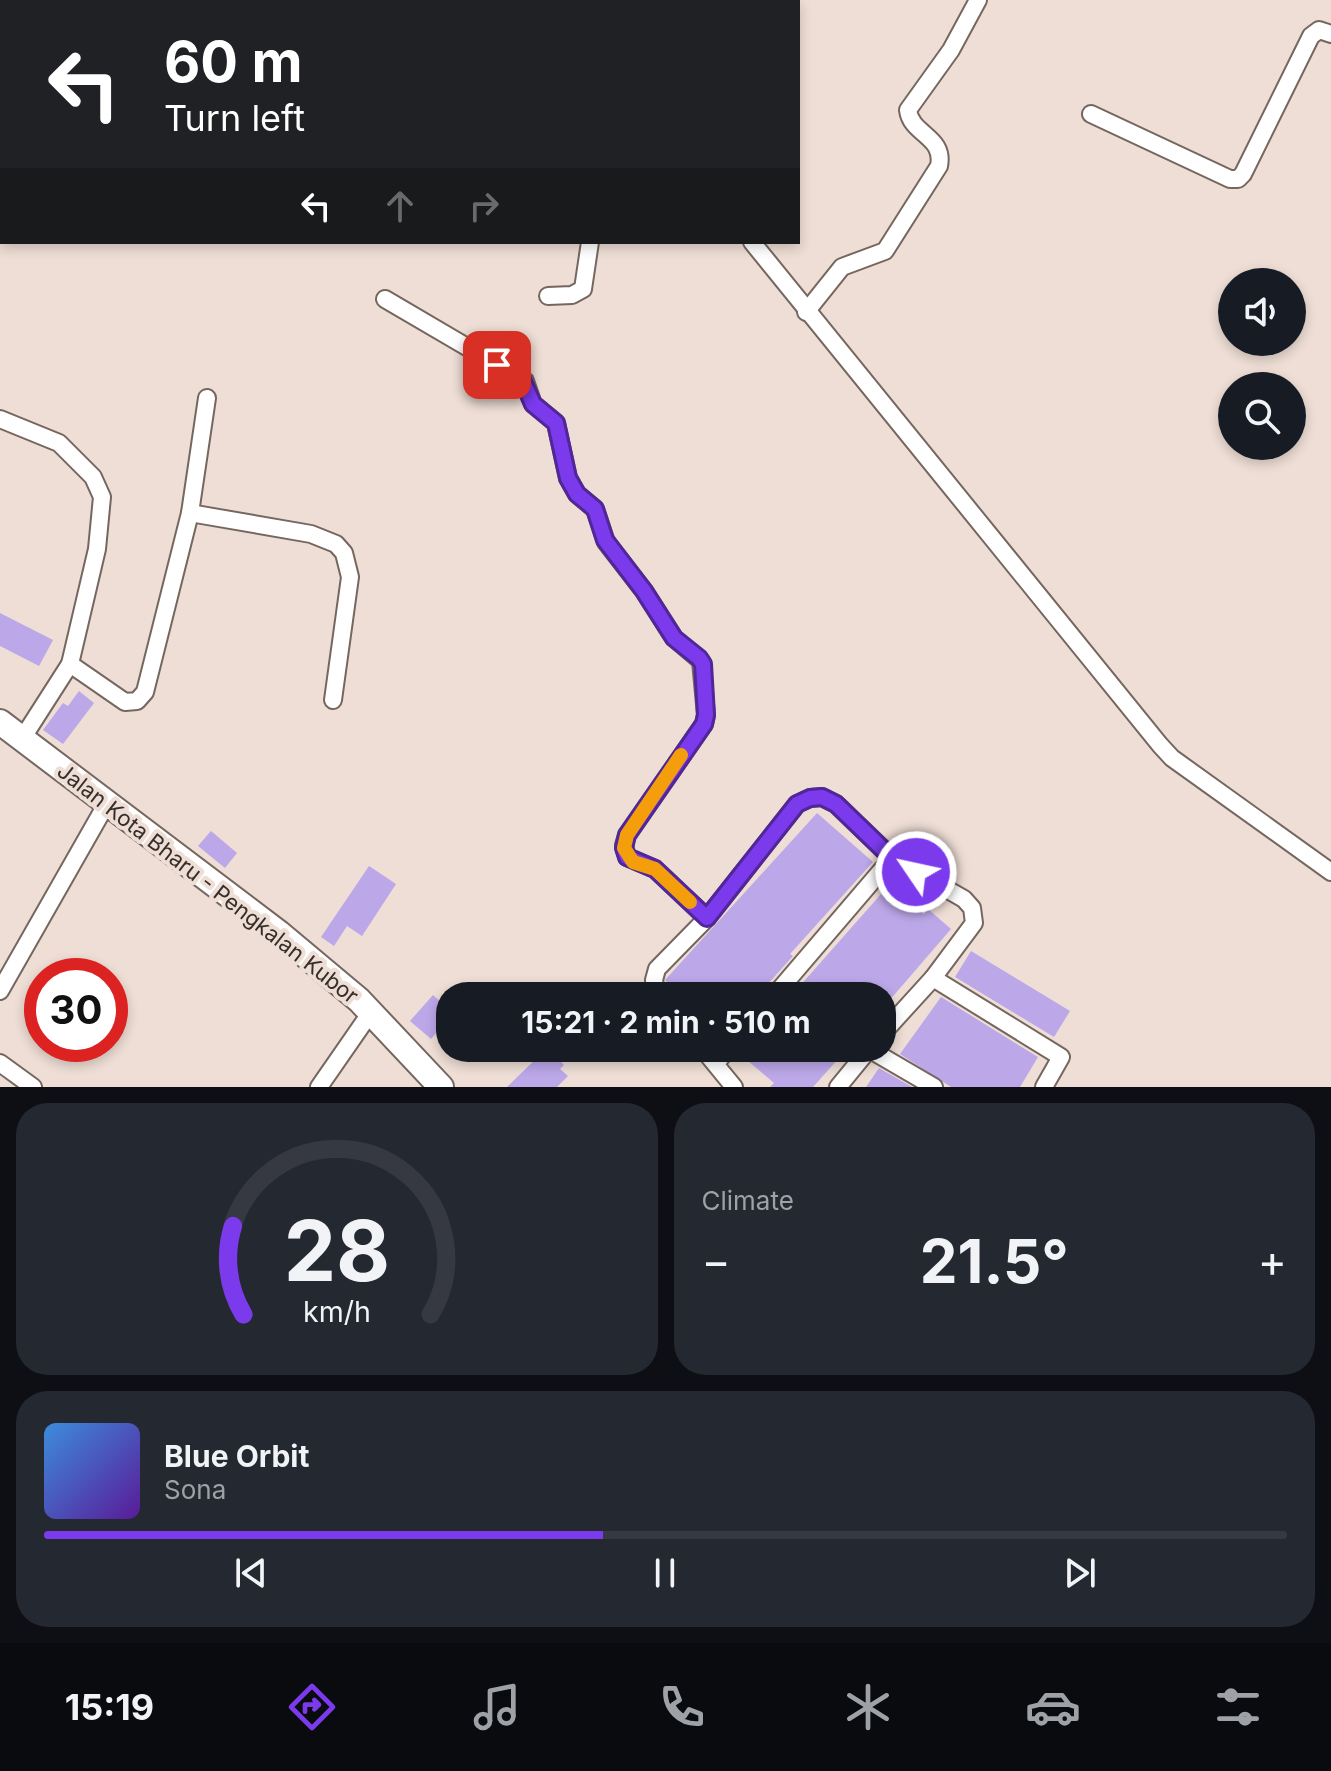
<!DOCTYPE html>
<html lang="en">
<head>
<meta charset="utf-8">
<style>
	:root { --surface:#171b24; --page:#242831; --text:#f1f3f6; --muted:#9ea1a6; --line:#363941; --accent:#7c3aed }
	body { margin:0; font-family:Inter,sans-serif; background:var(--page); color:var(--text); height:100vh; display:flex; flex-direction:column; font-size:30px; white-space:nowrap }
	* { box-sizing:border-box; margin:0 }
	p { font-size:26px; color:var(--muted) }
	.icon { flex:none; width:44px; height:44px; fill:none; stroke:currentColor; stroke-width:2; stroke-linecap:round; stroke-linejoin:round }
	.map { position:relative; height:1087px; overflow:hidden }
	.panel { display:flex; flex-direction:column; gap:16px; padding:16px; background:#0d0f14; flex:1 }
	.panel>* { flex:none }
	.guide { position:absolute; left:0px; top:0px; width:800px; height:244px; box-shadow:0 4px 12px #0003; background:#202124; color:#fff; overflow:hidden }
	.tools { position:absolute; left:1218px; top:268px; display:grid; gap:16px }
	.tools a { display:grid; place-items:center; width:88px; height:88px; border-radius:50%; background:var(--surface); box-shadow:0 4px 12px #0003; font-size:40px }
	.speed { position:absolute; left:24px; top:958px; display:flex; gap:16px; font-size:40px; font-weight:700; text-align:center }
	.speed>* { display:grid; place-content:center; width:104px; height:104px; border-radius:50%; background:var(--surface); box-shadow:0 4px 12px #0003; line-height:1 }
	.speed .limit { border:12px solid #d22; background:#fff; color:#111 }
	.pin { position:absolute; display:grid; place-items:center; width:68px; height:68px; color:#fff; margin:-34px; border-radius:16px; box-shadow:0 4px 12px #0006 }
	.me { position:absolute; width:88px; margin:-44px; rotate:304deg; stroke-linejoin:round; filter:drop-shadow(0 0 6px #0008) }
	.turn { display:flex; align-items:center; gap:28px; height:168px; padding:0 32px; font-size:36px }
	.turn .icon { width:104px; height:104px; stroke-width:2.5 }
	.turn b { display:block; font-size:56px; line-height:68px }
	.lanes { display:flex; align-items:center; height:76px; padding:0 32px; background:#0003; justify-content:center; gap:40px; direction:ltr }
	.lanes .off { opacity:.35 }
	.big { font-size:60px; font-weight:700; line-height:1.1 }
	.panel .tile { flex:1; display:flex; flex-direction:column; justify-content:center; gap:12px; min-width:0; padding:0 28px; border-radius:32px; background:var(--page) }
	.panel .dial { align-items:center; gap:0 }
	.dial svg { height:208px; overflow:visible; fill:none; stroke:var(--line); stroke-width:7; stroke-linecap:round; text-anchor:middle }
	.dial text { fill:var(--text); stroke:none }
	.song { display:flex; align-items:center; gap:24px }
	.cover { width:96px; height:96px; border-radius:12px; background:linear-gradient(135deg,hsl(210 70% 55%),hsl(270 70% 35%)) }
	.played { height:8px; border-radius:4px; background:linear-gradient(90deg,var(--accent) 45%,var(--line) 45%) }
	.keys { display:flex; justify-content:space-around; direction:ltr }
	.heat { display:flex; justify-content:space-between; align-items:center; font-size:44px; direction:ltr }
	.panel .tiles { flex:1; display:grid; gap:16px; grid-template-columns:1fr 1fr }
	.tile:last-child { grid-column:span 2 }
	.trip { position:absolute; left:436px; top:982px; width:460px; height:80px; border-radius:32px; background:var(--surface); box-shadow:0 4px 12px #0003; font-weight:700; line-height:80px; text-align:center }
	.menu { display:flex; height:128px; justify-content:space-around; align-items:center; background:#090b0e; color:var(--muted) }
	.menu .icon { width:56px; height:56px }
	.menu .selected { color:var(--accent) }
	.menu b { font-size:36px; color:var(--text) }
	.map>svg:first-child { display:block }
	.building { fill:#bca7e8 }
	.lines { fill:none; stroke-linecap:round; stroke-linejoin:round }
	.street-casing { stroke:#75675f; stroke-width:20 }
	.primary-casing { stroke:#75675f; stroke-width:28 }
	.street { stroke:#fff; stroke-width:16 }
	.primary { stroke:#fff; stroke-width:24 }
	.route-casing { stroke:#51269a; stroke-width:20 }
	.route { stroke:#7c3aed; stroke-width:14 }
	.slow { stroke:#f59e0b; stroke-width:14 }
	.labels { text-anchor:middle; stroke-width:8; stroke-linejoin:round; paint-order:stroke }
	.street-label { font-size:22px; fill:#352f2b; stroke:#eeded5 }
</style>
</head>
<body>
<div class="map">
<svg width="1331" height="1087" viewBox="0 0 1331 1087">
	<rect width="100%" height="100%" fill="#eeded5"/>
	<g class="building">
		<path d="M0,613l53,27 -14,26 -39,-20z"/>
		<path d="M79,691l15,12 -31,41 -20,-14 20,-27 5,3z"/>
		<path d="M817,813l56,49 -83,92 3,2 -36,40h-75l-17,-16z"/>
		<path d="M211,831l26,22 -12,15 -27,-22z"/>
		<path d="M369,866l27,18 -34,52 -15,-10 -13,20 -13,-9z"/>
		<path d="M889,885l35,29 4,-5 23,20 -69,80v-13h-91z"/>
		<path d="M971,951l99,60 -16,26 -99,-60z"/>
		<path d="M433,995l17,15v7l-19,22 -21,-18z"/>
		<path d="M941,997l97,60 -18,30h-69l-51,-33z"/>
		<path d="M747,1048h101l-35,39h-43l4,-4 -33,-28z"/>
		<path d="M543,1052l7,6 4,-4 10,11 -4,4 8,7 -11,11h-50z"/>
		<path d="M879,1068l33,19h-46z"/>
	</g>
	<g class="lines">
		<g class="street-casing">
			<g id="street">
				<path d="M641,0v2"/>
				<path d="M1091,114l139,65h8l5,-5 68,-138 8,-6 12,4"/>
				<path d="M752,242l408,503 12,13 159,114"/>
				<path d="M548,296l24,-1 11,-6 7,-47"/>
				<path d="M385,299l140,82 8,23 23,19 12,55 9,16 18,15 11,33 38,49 30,47 27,23 5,54 -2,9 -77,111 -3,10 3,12 28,12 52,49"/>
				<path d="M806,312l36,-45 43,-16 54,-85c6,-30 -28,-31 -31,-56l43,-60 27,-50"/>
				<path d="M0,419l59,24 34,34 9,20 -5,52 -27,115 -48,75"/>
				<path d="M190,513l121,21 25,10 8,9 6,24 -17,123"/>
				<path d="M70,664l55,38 12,-1 8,-9 45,-179 17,-115"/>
				<path d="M0,991l107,-188"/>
				<path d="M657,996l-3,-16 3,-11 50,-51 90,-114 13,-6 12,-1 14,7 56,54 72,41 8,9 2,15 -41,55"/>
				<path d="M774,996l118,-138"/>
				<path d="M882,1034l51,-56 128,79 -17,30"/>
				<path d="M702,1048l32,39"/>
				<path d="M869,1049l65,38"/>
				<path d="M0,1063l33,24"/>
				<path d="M716,1063l13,-15"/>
				<path d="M319,1087l52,-75"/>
				<path d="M838,1087l32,-39"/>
			</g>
		</g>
		<g class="primary-casing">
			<path id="primary" d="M0,722l279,211 80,67 82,87"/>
		</g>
		<use href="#street" class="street"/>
		<use href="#primary" class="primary"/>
	</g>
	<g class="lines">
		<g class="route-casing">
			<path id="route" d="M497,365l25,14 11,25 23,19 12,55 9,16 18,15 10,31 39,51 30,47 25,20 4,6 3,51 -2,9 -77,111 -3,13 3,9 28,12 52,49 90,-114 13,-6 12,-1 14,7 56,54 24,14"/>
		</g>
		<use href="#route" class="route"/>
		<path class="slow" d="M681,755l-54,80 -3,13 9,14 22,7 35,33"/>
	</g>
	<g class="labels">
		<g class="street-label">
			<text transform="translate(208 883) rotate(38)" y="8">Jalan Kota Bharu - Pengkalan Kubor</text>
		</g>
	</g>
</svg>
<div class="tools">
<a><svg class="icon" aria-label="sound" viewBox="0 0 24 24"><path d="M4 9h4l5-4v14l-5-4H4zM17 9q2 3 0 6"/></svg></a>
<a><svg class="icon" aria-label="search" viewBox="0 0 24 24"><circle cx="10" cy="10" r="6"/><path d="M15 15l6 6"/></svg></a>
</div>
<div class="speed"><div class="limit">30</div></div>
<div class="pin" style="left:497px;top:365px;background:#d93025"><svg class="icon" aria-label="arrive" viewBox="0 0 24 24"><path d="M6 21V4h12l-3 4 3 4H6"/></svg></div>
<svg class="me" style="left:916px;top:872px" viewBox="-20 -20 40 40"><circle r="17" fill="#7c3aed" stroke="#fff" stroke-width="3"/><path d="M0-11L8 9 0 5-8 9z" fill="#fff"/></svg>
<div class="trip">15:21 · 2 min · 510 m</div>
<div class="guide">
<div class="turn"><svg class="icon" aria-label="left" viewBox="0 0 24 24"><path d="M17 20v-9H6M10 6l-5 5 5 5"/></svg><div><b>60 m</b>Turn left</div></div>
<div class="lanes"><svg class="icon" aria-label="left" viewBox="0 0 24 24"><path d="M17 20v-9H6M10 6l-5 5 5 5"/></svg><svg class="icon off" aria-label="ahead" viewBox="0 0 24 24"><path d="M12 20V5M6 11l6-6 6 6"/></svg><svg class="icon off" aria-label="right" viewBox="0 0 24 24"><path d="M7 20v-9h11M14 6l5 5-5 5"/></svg></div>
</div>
</div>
<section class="panel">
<div class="tiles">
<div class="tile dial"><svg viewBox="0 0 100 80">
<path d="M14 69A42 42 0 1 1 86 69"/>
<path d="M14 69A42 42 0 0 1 10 35" stroke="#7c3aed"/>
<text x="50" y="56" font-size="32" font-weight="700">28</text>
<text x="50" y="72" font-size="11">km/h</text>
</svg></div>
<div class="tile"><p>Climate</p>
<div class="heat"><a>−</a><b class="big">21.5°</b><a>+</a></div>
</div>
<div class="tile">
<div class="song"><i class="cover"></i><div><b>Blue Orbit</b><p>Sona</p></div></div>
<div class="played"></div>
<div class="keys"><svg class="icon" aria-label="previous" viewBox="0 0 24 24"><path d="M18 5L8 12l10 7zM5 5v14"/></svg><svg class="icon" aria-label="pause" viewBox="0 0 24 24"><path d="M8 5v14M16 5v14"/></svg><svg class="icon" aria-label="next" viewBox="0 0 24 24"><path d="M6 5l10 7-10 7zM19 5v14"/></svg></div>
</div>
</div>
</section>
<nav class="menu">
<b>15:19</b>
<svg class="icon selected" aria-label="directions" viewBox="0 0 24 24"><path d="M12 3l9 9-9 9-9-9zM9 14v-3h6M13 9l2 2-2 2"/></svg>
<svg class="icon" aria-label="music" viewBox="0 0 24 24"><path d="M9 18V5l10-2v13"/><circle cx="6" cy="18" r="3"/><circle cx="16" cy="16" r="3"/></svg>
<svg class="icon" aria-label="phone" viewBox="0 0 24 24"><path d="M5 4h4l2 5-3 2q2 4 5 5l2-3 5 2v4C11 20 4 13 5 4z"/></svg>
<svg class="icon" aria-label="climate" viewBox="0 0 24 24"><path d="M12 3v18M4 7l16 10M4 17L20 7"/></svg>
<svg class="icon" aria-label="car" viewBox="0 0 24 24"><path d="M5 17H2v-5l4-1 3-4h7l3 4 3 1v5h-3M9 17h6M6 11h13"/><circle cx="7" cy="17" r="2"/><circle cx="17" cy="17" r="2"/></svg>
<svg class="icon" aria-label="filters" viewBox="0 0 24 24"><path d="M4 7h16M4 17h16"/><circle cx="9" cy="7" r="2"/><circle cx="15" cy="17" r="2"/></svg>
</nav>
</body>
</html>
